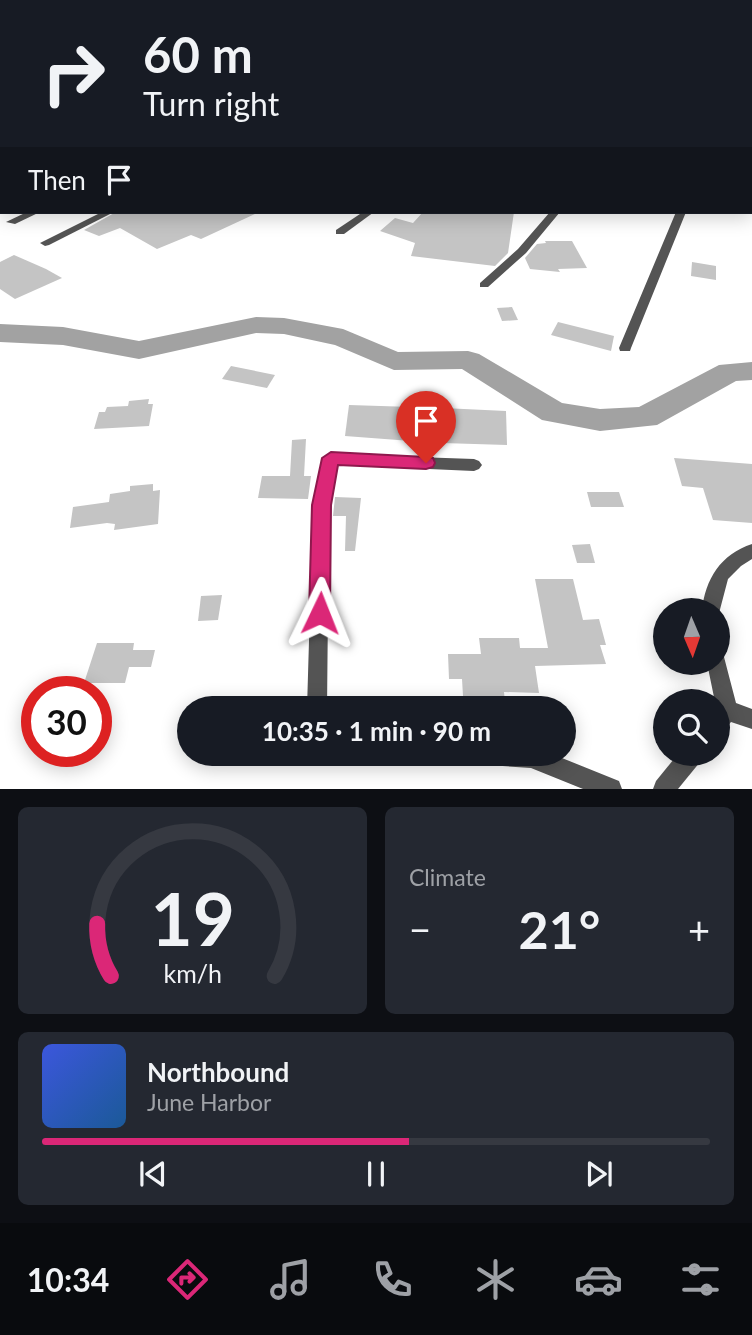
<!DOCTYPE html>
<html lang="en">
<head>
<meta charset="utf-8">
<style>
	:root { --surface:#171b24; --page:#242831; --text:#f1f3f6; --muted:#9ea1a6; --line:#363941; --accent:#db2777 }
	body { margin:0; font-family:Lato,sans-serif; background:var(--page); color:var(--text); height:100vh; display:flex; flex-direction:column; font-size:26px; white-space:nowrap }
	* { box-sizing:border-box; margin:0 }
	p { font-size:23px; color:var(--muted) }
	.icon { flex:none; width:38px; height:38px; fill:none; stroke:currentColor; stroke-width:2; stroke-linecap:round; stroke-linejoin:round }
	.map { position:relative; height:789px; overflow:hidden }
	.side { display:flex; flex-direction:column; gap:18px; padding:18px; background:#0d0f14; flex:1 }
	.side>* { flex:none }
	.guide { position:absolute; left:0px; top:0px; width:752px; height:214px; box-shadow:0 4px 18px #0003; background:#171b24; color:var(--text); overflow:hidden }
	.needle { width:46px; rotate:178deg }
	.buttons { position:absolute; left:653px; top:598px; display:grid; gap:14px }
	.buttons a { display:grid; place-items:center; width:77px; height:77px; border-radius:50%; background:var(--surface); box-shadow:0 4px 18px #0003; font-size:35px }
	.speed { position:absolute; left:21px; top:676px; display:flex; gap:14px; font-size:35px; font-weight:700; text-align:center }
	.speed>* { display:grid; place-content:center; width:91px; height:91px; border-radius:50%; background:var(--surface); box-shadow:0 4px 18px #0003; line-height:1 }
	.speed .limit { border:10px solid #d22; background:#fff; color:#111 }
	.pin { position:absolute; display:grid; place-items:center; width:60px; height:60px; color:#fff; margin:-72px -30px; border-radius:50% 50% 50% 0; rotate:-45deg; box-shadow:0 0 7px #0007 }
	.pin .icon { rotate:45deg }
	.me { position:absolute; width:77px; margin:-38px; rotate:2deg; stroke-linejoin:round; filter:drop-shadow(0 0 5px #0008) }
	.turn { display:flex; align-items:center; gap:24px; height:147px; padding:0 28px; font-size:32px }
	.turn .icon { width:91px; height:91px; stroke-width:2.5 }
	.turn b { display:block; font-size:49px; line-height:60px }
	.then { display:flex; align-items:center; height:66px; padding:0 28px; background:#0003; gap:14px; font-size:26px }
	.big { font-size:52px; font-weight:700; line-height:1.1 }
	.side .widget { flex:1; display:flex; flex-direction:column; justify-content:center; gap:10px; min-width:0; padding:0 24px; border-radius:10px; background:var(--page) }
	.side .dial { align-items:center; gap:0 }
	.dial svg { height:182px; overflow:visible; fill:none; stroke:var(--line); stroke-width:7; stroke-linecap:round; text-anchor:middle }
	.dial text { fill:var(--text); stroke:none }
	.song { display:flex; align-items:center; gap:21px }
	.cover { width:84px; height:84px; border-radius:10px; background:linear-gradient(135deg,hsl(230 70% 55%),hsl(210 70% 35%)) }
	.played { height:7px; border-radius:4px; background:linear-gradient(90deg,var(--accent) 55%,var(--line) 55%) }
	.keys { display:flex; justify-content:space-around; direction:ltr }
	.heat { display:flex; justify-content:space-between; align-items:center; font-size:38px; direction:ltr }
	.side .tiles { flex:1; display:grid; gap:18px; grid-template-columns:1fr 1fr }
	.widget:last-child { grid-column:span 2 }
	.trip { position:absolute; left:177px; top:696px; width:399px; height:70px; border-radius:35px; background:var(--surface); box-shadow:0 4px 18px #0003; font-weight:700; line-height:70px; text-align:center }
	.menu { display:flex; height:112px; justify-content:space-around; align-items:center; background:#090b0e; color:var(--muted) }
	.menu .icon { width:49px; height:49px }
	.menu .current { color:var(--accent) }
	.menu b { font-size:32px; color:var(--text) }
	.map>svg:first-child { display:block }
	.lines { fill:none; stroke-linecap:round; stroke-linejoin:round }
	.river { fill:#a2a2a2; fill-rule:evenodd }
	.building { fill:#c4c4c4 }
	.lane { fill:#545454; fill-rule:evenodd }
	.street { fill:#545454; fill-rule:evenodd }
	.secondary { fill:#212121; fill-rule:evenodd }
	.route { fill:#db2777; stroke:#8e194d; stroke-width:2 }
</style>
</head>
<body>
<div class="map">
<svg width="752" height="789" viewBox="0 0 752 789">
	<rect width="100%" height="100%" fill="#fff"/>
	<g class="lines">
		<path class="river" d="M256,317l28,1 59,11 55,23 70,-1 11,3 83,49 38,6 39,-2 80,-42 33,-3v18l-16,1 -79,44 -57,6 -58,-11 -80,-51 -68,1 -59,-25 -51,-11 -28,-1 -117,26 -76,-14 -63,-3v-18l63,3 76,14z"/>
	</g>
	<g class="building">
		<path d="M116,212h143l-58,27 -10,-4 -34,14 -37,-21 -21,8 -15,-6z"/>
		<path d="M423,212h91l-6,41 -13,13 -84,-10 4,-13 -35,-12 15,-13 18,5z"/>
		<path d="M545,241h27l15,27 -29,1 2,3 -30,-3 -5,-11 12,-14 9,-1z"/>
		<path d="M14,255l32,14 16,9 -47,21 -15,-10v-27z"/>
		<path d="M692,262l24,4v14l-25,-4z"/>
		<path d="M512,307l6,13 -16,1 -5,-13z"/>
		<path d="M558,322l56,14 -3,15 -60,-16z"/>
		<path d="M231,366l44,9 -8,13 -45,-9z"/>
		<path d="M149,399l-1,5h5l-4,22 -55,3 5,-17h6l2,-5 21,-1 1,-5z"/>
		<path d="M349,405l63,2 -1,34 -66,-5z"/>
		<path d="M443,408l63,3 1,34 -65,-2z"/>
		<path d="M306,439l-2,37h7l-3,23 -50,-1 4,-22h28l2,-36z"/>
		<path d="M674,458l78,6v59l-39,-3 -10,-32 -21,-2z"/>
		<path d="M153,484v7l7,-1 -2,34 -44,6 1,-6 -8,-1 -37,5 3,-21 36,-5 1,-8 20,-3v-5z"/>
		<path d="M587,492h32l5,15h-33z"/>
		<path d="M335,497l26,1 -6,53h-10l1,-35h-13z"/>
		<path d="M590,544l5,19h-18l-5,-18z"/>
		<path d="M535,579h38l10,41 16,-1 7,26h-6l6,19 -71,2 4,27 -35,-1 1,10h-19v-5l-23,-1 -1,-17h-13l-1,-25h33l-2,-16h40l1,10h28z"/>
		<path d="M222,595l-4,25 -20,1 3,-25z"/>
		<path d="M97,643h37l-1,7h22l-4,17h-22l-4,16h-41z"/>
	</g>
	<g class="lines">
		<rect class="lane" x="751" y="55" width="1" height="8"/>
		<g class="street">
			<path d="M6,0h7l-9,2z"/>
			<path d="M336,0h10l-10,2z"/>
			<rect x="525" y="0" width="6" height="2"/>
			<path d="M616,0h6l-7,2z"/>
			<path d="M681,0h6l1,2h-6z"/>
			<rect x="751" y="4" width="1" height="4"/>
			<rect x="751" y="19" width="1" height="4"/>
			<path d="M2,40v4l-2,1v-4z"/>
			<path d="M0,64h2l-2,5z"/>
			<rect x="0" y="120" width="2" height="4"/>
			<path d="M751,138h1v6l-1,-1z"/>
			<rect x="0" y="143" width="2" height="6"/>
			<path d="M27,212h13l-25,12 -9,-2z"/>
			<path d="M102,212h12l-65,33 -4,1 -5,-3z"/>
			<path d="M363,212h11l-30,22h-8v-4z"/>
			<path d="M550,212h10l-34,41 -38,34h-8v-4l38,-34z"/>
			<path d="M676,212h10l-55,136 -1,3h-10l-1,-3z"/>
			<path d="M331,454l143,5 5,2 3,4 -3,4 -5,2 -136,-6 -9,40 -2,204h-20l6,-204 10,-46 3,-4z"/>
			<path d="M752,544v15l-11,7 -13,13 -10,38v-6h-16c3,-32 19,-57 50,-67z"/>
			<path d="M718,654l6,3 12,46 16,6v20l-21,-7 -6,7 -7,3v-30h-3l-8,-39h11z"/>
			<path d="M477,754h75l67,27 3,8h-39l-52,-21 -43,-3 -8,-3z"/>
			<path d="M678,754h25l-3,8 -22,27h-25l3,-8z"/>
		</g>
		<rect class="secondary" x="751" y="32" width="1" height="4"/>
	</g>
	<path class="route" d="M331,452l95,5 7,1 2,5 -2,4 -7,2 -88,-4 -7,40 -1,108 -3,6 -7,3 -8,-3 -3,-6 3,-108 10,-47z"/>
</svg>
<div class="buttons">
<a><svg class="needle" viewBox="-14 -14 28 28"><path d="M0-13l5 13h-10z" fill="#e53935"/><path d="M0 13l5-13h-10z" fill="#9ea1a6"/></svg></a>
<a><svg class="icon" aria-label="search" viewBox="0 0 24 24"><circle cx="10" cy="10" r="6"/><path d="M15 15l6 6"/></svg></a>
</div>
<div class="speed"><div class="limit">30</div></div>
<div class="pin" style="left:426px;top:463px;background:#d93025"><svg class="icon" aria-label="arrive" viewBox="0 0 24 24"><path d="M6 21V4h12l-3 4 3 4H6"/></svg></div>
<svg class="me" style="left:320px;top:613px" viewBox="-20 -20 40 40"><path d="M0-17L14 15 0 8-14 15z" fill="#db2777" stroke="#fff" stroke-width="4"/></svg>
<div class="trip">10:35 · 1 min · 90 m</div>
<div class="guide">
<div class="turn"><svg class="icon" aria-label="right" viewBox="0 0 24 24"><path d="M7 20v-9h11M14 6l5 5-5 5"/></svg><div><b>60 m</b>Turn right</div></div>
<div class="then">Then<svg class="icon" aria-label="arrive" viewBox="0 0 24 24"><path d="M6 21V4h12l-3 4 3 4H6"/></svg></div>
</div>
</div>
<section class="side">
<div class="tiles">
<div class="widget dial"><svg viewBox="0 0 100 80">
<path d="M14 69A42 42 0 1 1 86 69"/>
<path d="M14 69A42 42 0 0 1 8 46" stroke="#db2777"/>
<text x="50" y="56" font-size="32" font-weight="700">19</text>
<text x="50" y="72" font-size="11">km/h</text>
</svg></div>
<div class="widget"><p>Climate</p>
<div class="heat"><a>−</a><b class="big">21°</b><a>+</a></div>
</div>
<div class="widget">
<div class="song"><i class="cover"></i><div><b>Northbound</b><p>June Harbor</p></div></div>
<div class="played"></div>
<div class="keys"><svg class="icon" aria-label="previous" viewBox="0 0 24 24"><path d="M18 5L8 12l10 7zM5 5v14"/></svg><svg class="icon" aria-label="pause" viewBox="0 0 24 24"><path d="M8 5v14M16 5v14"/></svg><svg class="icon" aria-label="next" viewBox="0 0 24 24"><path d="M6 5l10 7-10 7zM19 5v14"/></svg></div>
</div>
</div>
</section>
<nav class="menu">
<b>10:34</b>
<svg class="icon current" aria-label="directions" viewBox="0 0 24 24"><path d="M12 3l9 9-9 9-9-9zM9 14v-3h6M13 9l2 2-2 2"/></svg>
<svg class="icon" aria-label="music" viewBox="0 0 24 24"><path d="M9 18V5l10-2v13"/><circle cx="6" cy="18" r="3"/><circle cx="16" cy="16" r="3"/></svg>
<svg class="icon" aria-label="phone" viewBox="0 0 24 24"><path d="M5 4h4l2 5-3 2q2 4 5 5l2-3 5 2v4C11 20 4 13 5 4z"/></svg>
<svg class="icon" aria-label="climate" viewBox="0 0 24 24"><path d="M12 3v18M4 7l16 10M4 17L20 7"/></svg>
<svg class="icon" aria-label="car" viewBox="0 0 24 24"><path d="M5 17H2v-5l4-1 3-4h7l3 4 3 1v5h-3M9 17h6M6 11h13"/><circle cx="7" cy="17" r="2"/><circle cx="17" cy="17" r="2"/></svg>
<svg class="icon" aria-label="filters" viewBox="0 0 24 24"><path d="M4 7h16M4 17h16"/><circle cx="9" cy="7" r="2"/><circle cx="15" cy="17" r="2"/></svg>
</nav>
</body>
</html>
